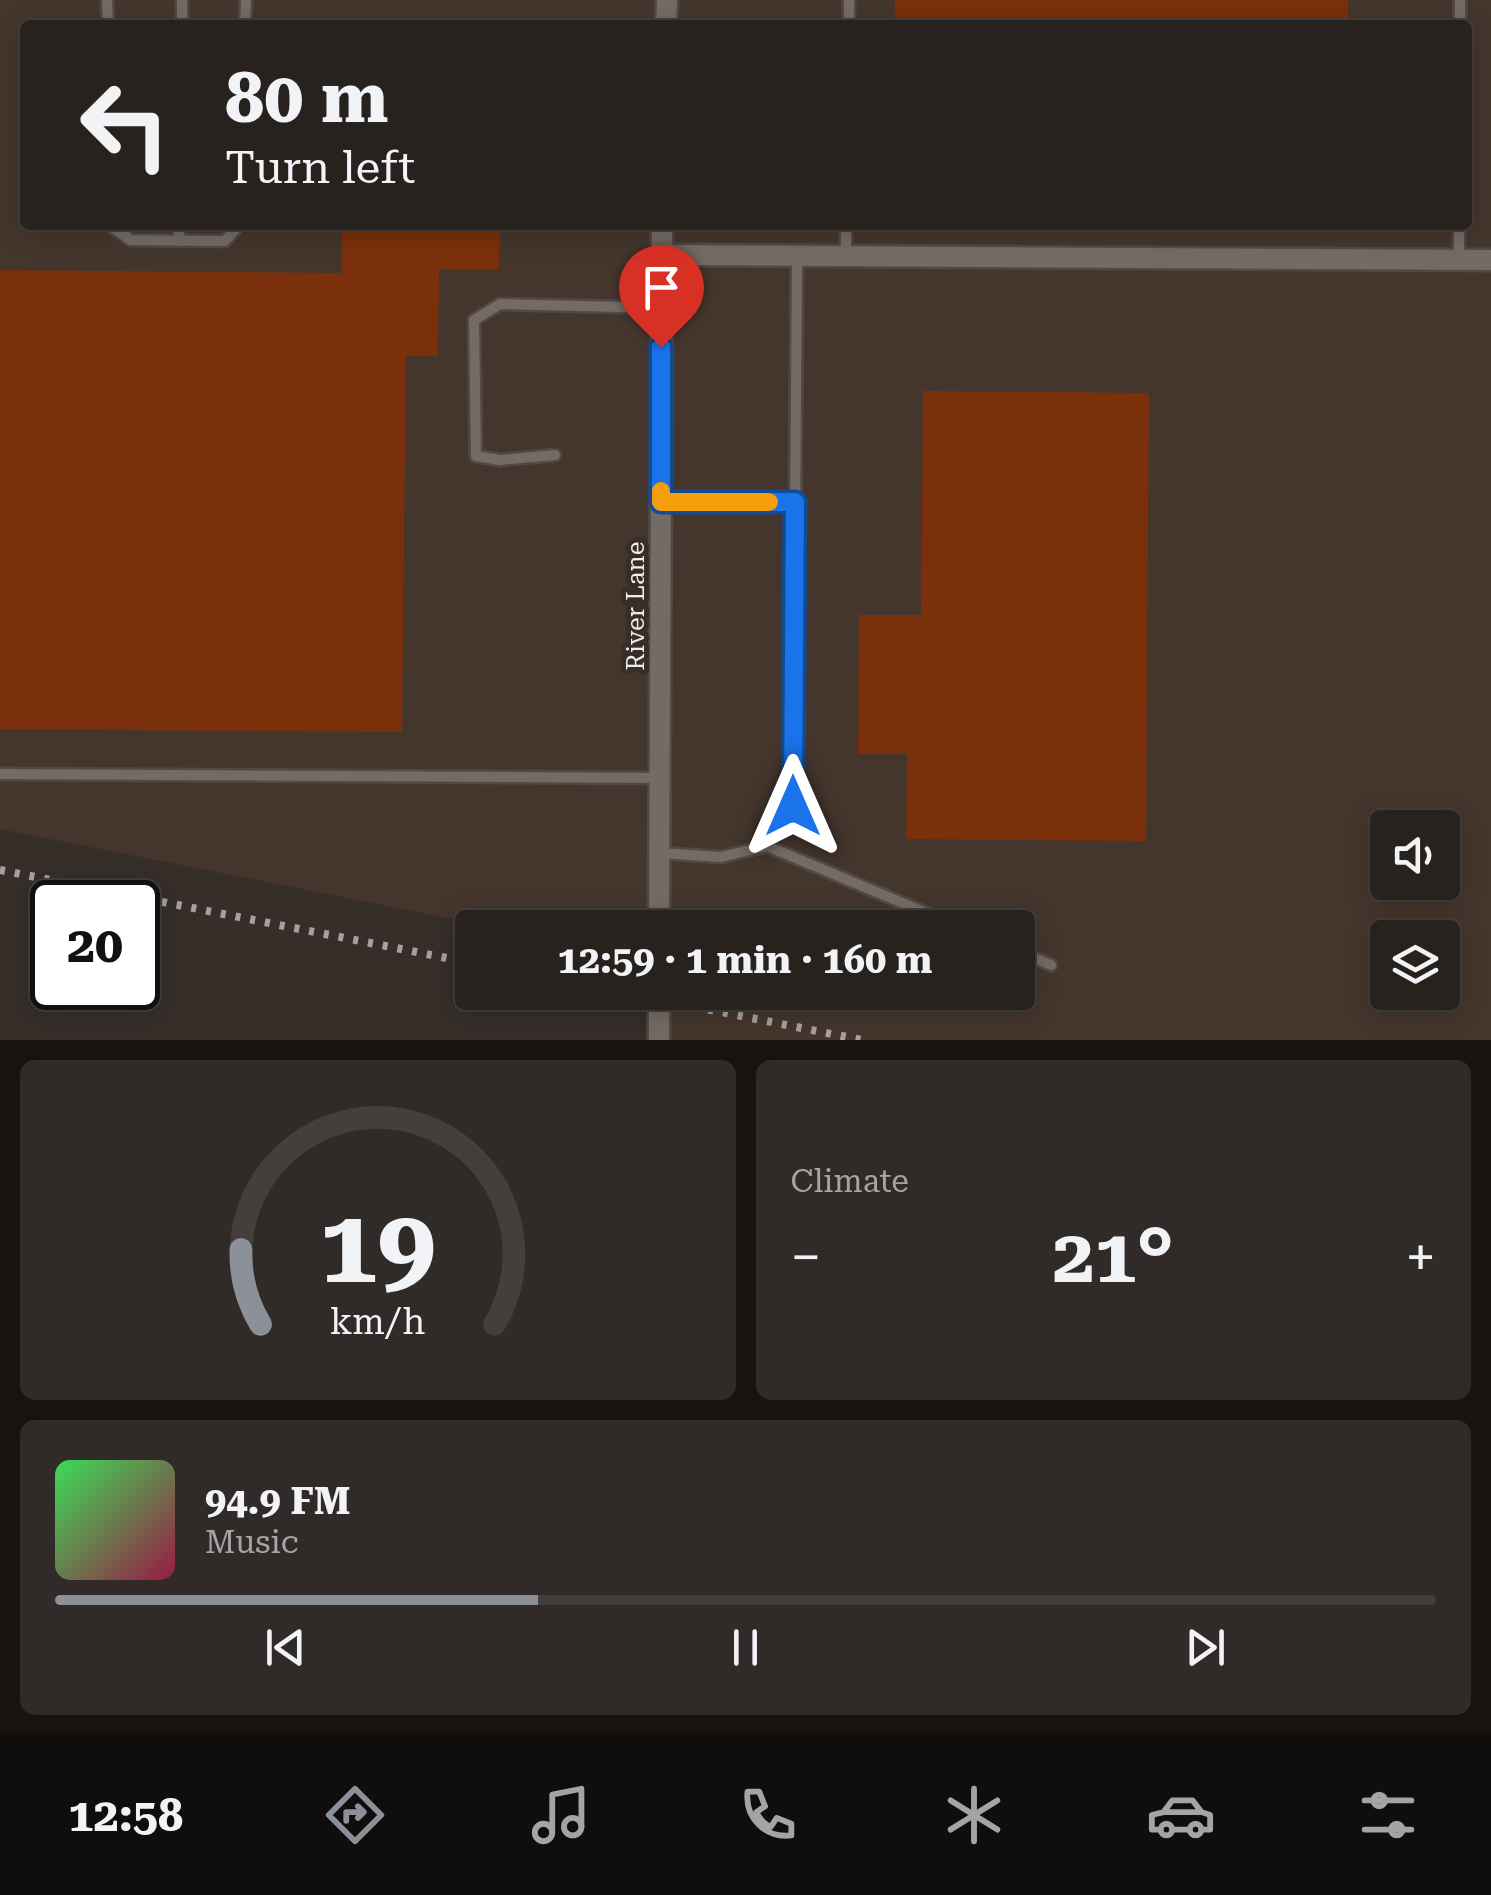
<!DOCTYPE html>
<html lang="en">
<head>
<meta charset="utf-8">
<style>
	:root { --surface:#28221f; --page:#302a28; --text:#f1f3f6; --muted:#a5a4a4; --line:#443f3d; --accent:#8c9099 }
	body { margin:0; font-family:"Roboto Serif",serif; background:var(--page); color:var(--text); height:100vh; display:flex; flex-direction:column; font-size:38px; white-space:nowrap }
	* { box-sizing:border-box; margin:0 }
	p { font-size:32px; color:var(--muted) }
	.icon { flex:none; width:55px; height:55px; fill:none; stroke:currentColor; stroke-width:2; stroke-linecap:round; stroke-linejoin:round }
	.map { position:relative; height:1040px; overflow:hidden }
	.panel { display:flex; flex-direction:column; gap:20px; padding:20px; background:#161311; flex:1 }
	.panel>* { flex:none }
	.hud { position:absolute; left:20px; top:20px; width:1452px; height:210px; border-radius:10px; box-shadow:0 5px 25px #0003,0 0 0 2px var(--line); background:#28221f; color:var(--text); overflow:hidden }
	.controls { position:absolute; left:1370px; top:810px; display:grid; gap:20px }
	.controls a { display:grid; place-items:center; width:90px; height:90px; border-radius:10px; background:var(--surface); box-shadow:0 5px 25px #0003,0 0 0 2px var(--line); font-size:50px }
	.speed { position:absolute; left:30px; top:880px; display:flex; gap:20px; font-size:50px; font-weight:700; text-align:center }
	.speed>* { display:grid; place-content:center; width:130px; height:130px; border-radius:50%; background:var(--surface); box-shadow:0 5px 25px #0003,0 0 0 2px var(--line); line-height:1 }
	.speed .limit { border:5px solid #111; border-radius:15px; background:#fff; color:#111 }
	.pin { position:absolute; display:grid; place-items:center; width:85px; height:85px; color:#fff; margin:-102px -42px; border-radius:50% 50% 50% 0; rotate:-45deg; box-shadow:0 0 10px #0007 }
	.pin .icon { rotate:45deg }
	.me { position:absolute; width:110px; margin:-55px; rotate:0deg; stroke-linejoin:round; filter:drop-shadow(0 0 8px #0008) }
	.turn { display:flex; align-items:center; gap:35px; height:210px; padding:0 40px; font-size:45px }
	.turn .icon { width:130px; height:130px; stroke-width:2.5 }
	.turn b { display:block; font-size:70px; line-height:85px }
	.big { font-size:75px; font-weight:700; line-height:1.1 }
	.panel .widget { flex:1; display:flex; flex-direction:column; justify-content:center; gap:15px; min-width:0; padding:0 35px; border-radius:15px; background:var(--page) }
	.panel .dial { align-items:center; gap:0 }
	.dial svg { height:260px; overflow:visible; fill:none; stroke:var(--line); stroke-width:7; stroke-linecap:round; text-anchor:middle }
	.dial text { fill:var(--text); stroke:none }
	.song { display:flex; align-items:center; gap:30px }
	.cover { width:120px; height:120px; border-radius:15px; background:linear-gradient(135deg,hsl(130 70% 55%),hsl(340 70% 35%)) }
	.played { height:10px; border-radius:5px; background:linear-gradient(90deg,var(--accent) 35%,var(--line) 35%) }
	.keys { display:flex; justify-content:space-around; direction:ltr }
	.heat { display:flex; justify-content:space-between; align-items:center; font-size:55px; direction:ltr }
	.panel .tiles { flex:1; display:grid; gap:20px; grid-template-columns:1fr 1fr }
	.widget:last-child { grid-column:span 2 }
	.trip { position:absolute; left:455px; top:910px; width:580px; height:100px; border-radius:10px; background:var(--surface); box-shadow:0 5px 25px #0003,0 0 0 2px var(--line); font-weight:700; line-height:100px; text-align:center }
	.tabs { display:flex; height:160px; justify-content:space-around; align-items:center; background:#100e0c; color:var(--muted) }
	.tabs .icon { width:70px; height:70px }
	.tabs .active { color:var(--accent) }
	.tabs b { font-size:45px; color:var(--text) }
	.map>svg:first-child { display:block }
	.built { fill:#44362d; fill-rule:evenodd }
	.building { fill:#7a300a }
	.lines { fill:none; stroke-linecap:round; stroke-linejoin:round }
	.lane-casing { stroke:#514945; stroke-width:15 }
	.street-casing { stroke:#514945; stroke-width:25 }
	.lane { stroke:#756b65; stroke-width:10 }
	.street { stroke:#756b65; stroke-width:20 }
	.rail { stroke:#a7a09d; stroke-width:8; stroke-dasharray:5 10; stroke-linecap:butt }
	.route-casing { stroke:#114b97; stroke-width:25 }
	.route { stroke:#1a73e8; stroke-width:18 }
	.slow { stroke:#f59e0b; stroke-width:18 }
	.labels { text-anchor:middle; stroke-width:10; stroke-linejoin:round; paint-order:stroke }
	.street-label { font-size:25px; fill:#f2ece9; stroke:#362e29 }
</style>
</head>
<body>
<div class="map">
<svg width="1491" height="1040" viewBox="0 0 1491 1040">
	<rect width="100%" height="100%" fill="#362e29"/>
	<path class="built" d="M0,0h1491v1040h-832v-47l359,-1v-64l-526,-1 -492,-98zM25,25h1443v200h-1443zM1388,828h54v54h-54zM1388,938h54v54h-54z"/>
	<g class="building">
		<path d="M895,0h453v25h-454z"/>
		<path d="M342,225h158l-1,44h-60l-1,87h-32l-4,376 -402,-3v-459l342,3z"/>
		<path d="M923,391l226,2 -3,448 -240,-2 1,-85h-49l1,-139h62z"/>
	</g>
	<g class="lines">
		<g class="lane-casing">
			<g id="lane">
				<path d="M107,0l1,25"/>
				<path d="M182,25v-25"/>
				<path d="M245,25l1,-25"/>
				<path d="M849,25v-25"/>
				<path d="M1460,25v-25"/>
				<path d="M109,225l22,15 94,1 14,-16"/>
				<path d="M179,241v-16"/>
				<path d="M846,256v-31"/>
				<path d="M1459,259v-34"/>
				<path d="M555,455l-55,5 -24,-4 -2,-136 26,-16 161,4"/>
				<path d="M661,501h134"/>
				<path d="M0,774l659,4"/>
				<path d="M767,846l195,82"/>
				<path d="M659,853l62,4 46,-11 26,-40 4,-551"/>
				<path d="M1018,951l33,14"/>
			</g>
		</g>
		<g class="street-casing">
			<g id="street">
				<path d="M666,25l1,-25"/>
				<path d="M661,255l830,5"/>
				<path d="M659,928l3,-703"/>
				<path d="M659,992v48"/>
			</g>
		</g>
		<use href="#lane" class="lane"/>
		<use href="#street" class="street"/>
		<g class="rail">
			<path d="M0,870l472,93"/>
			<path d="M620,992l242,48"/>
		</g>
	</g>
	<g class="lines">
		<g class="route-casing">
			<path id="route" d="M661,347v155h134l-2,304"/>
		</g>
		<use href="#route" class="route"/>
		<path class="slow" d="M661,491v11h108"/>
	</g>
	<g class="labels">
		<g class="street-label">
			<text transform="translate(635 606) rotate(-90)" y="9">River Lane</text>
		</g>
	</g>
</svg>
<div class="controls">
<a><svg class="icon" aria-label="sound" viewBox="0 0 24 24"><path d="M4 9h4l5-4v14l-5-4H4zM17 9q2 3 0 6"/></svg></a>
<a><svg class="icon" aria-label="layers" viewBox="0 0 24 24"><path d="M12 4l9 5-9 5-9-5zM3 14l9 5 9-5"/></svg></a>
</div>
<div class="speed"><div class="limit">20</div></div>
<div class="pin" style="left:661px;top:347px;background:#d93025"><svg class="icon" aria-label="arrive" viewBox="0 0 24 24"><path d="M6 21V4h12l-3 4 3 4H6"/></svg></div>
<svg class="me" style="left:793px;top:806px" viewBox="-20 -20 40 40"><path d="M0-17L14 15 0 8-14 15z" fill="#1a73e8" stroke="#fff" stroke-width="4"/></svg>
<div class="trip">12:59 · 1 min · 160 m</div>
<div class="hud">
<div class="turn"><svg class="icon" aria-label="left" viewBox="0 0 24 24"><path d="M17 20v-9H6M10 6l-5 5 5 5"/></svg><div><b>80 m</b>Turn left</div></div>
</div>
</div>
<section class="panel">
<div class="tiles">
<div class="widget dial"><svg viewBox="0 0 100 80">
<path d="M14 69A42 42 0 1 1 86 69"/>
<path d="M14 69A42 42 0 0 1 8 46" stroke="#8c9099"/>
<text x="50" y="56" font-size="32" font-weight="700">19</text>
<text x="50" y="72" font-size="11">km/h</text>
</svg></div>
<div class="widget"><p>Climate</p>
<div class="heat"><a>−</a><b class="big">21°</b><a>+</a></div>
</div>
<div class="widget">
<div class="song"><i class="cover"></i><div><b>94.9 FM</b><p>Music</p></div></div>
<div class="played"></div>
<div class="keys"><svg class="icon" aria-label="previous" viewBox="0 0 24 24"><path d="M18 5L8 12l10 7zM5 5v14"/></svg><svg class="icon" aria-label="pause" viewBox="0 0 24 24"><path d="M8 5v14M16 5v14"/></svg><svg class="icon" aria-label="next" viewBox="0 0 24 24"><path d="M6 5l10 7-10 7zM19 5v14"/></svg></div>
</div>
</div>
</section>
<nav class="tabs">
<b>12:58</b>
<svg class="icon active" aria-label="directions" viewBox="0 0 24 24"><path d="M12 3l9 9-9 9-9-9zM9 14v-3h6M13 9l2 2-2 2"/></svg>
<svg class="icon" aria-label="music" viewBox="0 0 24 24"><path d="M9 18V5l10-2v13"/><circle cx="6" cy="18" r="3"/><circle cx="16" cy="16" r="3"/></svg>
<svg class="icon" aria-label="phone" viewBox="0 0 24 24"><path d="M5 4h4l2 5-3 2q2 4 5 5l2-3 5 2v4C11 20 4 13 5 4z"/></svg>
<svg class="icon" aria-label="climate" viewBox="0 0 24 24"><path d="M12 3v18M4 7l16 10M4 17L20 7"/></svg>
<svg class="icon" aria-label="car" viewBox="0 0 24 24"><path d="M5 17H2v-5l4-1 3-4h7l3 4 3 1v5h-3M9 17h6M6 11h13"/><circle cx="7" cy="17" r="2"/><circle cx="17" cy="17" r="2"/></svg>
<svg class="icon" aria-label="filters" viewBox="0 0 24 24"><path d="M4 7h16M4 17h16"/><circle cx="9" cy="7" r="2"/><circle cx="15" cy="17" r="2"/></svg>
</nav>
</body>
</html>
